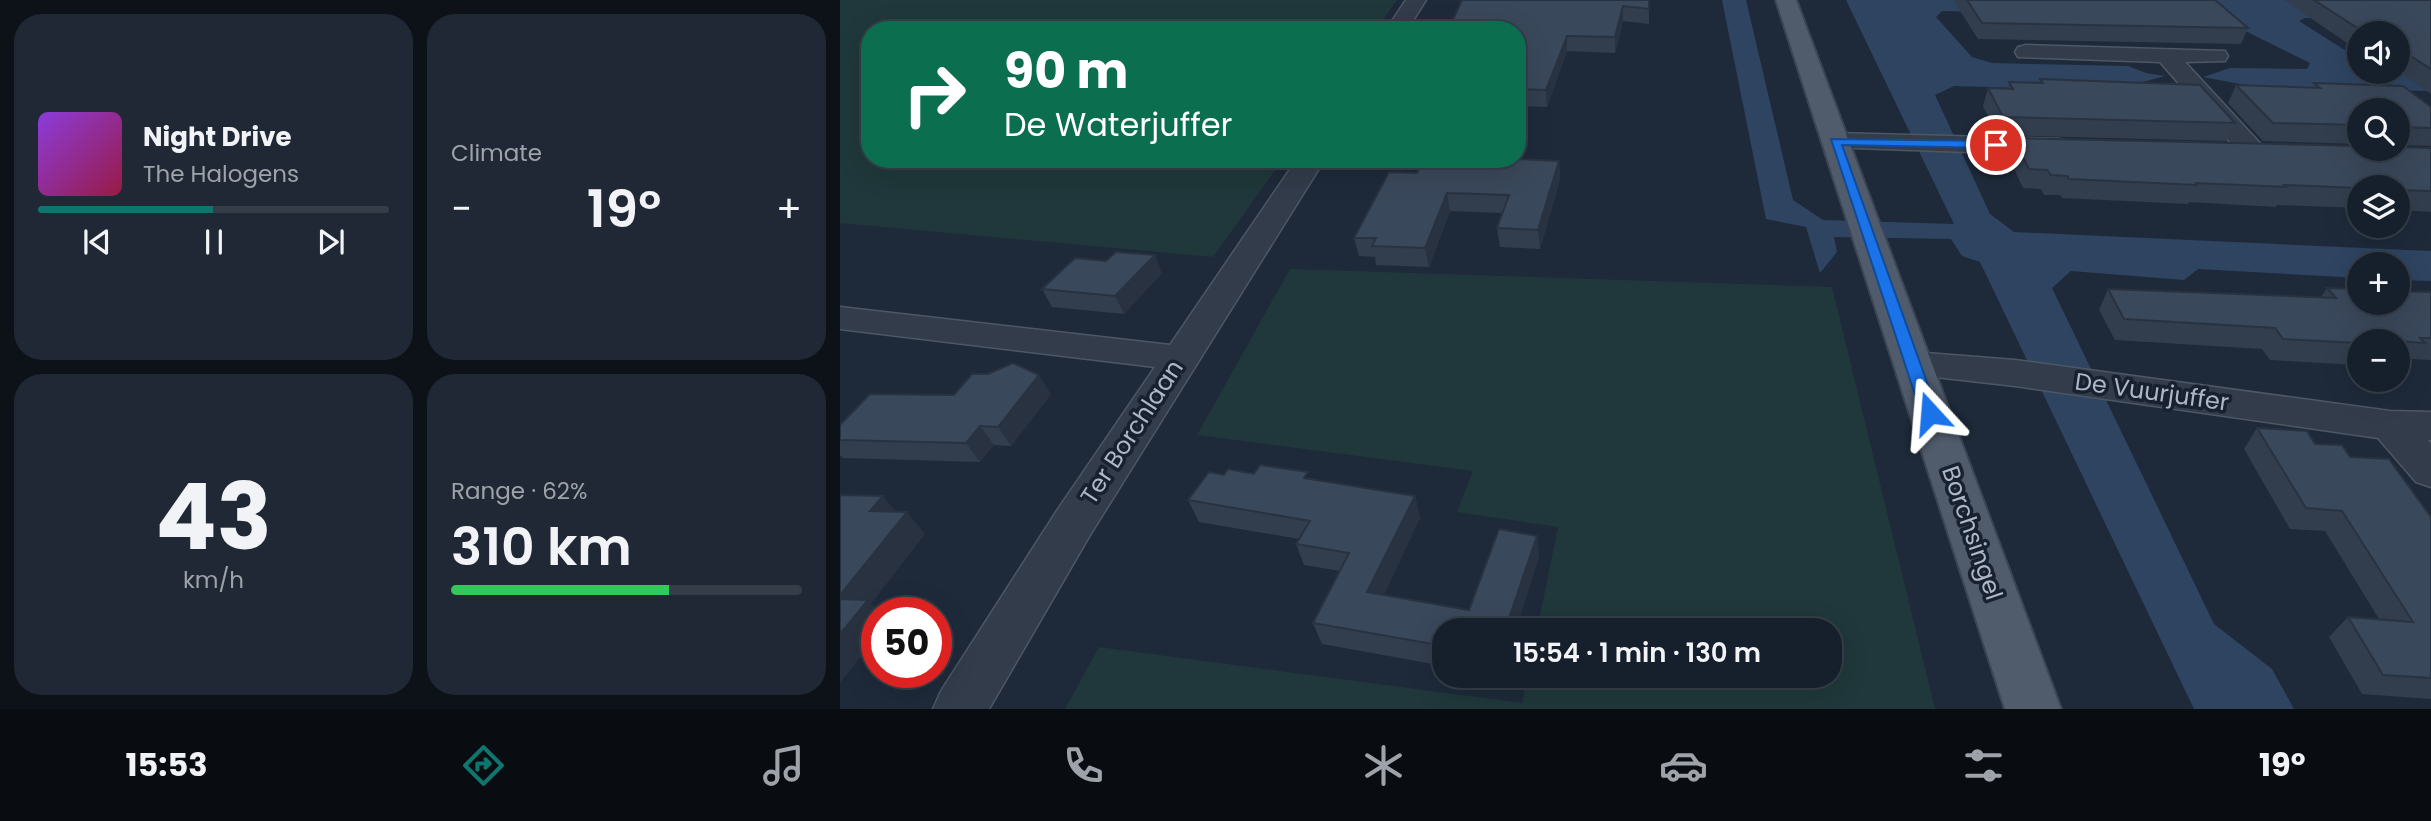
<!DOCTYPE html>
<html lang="en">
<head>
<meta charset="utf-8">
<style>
	:root { --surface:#16202c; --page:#1f2834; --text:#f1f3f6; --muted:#9ea3a9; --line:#353e48; --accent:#0f766e }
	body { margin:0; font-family:Poppins,sans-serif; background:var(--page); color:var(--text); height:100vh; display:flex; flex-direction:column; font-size:26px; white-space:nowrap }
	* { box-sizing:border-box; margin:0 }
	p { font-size:23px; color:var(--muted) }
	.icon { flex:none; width:38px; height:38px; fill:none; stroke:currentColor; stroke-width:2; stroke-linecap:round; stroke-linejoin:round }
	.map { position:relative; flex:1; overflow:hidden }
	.side { display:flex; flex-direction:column; gap:14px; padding:14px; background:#0c1218; width:840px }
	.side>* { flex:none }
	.top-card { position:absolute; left:21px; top:21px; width:665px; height:147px; border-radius:28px; box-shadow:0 7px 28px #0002,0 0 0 2px var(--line); background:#0b6e4f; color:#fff; overflow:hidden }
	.controls { position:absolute; left:1507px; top:21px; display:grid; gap:14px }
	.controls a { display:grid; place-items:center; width:63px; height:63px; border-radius:50%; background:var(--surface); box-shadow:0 7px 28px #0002,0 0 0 2px var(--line); font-size:35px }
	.speed { position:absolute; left:21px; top:597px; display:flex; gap:14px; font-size:35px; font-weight:700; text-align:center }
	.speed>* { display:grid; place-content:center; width:91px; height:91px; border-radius:50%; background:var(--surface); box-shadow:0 7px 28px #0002,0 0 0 2px var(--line); line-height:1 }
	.speed .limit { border:10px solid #d22; background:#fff; color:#111 }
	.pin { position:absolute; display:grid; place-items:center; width:60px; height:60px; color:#fff; margin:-30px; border:4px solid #fff; border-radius:50%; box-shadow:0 2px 7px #0007 }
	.me { position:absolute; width:77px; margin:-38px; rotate:341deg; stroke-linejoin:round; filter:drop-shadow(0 0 5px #0008) }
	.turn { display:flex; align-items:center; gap:24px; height:147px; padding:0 28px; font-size:32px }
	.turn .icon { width:91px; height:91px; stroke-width:2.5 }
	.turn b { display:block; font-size:49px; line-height:60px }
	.big { font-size:52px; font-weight:600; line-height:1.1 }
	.side .tile { flex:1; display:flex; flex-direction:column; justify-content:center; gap:10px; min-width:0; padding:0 24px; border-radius:28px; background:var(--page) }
	.side .dial { align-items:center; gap:0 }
	.dial b { font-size:91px; line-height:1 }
	.song { display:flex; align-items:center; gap:21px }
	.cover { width:84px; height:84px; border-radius:10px; background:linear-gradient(135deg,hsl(270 70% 55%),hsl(340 70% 35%)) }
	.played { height:7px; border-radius:4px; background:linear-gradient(90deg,var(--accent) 50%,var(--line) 50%) }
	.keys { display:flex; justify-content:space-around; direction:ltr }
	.heat { display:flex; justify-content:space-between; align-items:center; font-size:38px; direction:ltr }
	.charge { height:10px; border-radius:5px; background:linear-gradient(90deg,#34c759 62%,var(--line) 0) }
	.side .tiles { flex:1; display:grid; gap:14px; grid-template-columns:repeat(2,1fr) }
	.trip { position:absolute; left:592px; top:618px; width:410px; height:70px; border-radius:28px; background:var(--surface); box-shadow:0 7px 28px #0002,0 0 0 2px var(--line); font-weight:600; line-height:70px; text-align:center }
	.tab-bar { display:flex; height:112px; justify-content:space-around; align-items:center; background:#090d12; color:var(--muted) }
	.tab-bar .icon { width:49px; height:49px }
	.tab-bar .selected { color:var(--accent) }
	.tab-bar b { font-size:32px; color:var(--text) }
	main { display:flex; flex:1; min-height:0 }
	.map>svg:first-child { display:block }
	.green { fill:#20383b }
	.water { fill:#2e4461 }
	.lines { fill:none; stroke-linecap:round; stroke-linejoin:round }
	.minor-casing { stroke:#4d5765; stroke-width:3 }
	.major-casing { stroke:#3c4554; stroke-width:4 }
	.minor { fill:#323c4a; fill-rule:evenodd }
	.major { fill:#505b6b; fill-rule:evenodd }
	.wall { fill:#323e4e }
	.shaded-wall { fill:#293240 }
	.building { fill:#3a485b; stroke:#293240; stroke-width:2 }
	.route { fill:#1a73e8; stroke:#114b97; stroke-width:2 }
	.labels { text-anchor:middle; stroke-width:7; stroke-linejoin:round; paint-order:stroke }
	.street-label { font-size:24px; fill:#acb7c7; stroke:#18212f }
</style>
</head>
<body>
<main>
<section class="side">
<div class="tiles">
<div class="tile">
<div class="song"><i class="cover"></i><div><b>Night Drive</b><p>The Halogens</p></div></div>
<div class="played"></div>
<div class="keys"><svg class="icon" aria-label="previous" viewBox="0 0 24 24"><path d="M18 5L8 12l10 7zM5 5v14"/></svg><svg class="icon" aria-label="pause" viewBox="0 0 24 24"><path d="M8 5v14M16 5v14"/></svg><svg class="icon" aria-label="next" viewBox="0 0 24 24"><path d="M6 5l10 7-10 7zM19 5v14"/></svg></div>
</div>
<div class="tile"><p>Climate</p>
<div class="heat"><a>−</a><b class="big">19°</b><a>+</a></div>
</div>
<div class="tile dial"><b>43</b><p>km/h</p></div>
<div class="tile"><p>Range · 62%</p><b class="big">310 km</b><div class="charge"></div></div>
</div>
</section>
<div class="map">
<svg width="1591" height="709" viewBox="0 0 1591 709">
	<rect width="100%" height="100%" fill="#1e2a3a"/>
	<g class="green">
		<path d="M0,0h557l-21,30h-506v129h413l-70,98 -373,-34z"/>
		<path d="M450,269l542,18 103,422h-870l34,-62 423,56 6,-27h301v-46h-292l21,-103 -101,-15 16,-41 -276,-36z"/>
	</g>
	<path class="water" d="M882,0h24l47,200 30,20 131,4 -108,-224h445l140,20 -126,-2 -6,3 60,38v13l39,-2 33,21 -175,-4 -53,-10 27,-9 77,1 3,-6 -87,-43 -24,-4 -257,-5 -6,6 36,40 20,6 136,3 18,7 19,3 -30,8 -85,5 -96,-3 -19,9 55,119 24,18 417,19v30l-33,-1v-16h-39v14l-161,-9 -14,11 -113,-9 -19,17 162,336 58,45 22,40h-100l-214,-447 -18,-6 -11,-17 -117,-2 3,15 -17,21 -14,-46 -40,-8z"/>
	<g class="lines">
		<g class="minor-casing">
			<g id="minor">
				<path d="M566,0h20l-19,30h-21z"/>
				<path d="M1186,45l199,6 3,5 -3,5 -40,1 83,90 -4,6h-20l-84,-96 -142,-5 -3,-5 3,-5z"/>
				<path d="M995,133l224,6 10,2 3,6 -3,6 -10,2 -233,-8 -4,-6 4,-6z"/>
				<path d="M457,159h28l-235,376 -101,174h-56l8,-18 117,-182 97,-142 -315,-38v-22l330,38z"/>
				<path d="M1073,352l102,8 375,51 41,1v28h-3l3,4v43l-15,-5 -38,-44 -363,-52 -115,-13 -6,-9 6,-9z"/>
			</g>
		</g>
		<g class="major-casing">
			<path id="major" d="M936,0h20l265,709h-56z"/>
		</g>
		<use href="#minor" class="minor"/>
		<use href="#major" class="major"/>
	</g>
	<g class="wall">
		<path d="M809,0v24l-26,-3 -8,32 -48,-2 -20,56 -30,-1v-76z"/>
		<path d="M1113,0h262l33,28 -7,16 -263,-5z"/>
		<path d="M1444,0h147v94l-33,-23v-38h-39v12l-2,-2h-10z"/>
		<path d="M1200,79l195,44 -9,18 -229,-6 -14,-29 5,-18 20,1 1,-7 30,1z"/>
		<path d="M1474,83l117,24v39l-33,-1v-35h-39v34l-96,-3 -35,-38 8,-18 75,3z"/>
		<path d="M1173,138l418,10v64l-33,-2v-23h-39v21l-82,-3 -1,2 -87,-5 -1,2 -126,-6 -2,-3h-16l-3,-6 -18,-1 -15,-32z"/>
		<path d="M719,161l1,18 -20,70 -40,-2 -3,-19 6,-15 -53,-2 -21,56 -53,-2 -1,-8 -16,-1 -5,-18 63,-65z"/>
		<path d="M266,261l56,12 -38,41 -72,-7 -10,-18z"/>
		<path d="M1487,288l104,4v68l-19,-1 -3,5h-11v-23h-39v24l-89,-5 -8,-11 -147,-9 -16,-30 9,-21 213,8z"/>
		<path d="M211,394l-40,52 -17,-1 -14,17 -137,-4 -3,-3v-30l114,-30z"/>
		<path d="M1417,428l58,16 35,13 81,60v182l-69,-5 -33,-57 19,-20 31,2 -54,-88 -35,-2 -46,-80z"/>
		<path d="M414,474l56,5 105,17 5,22 -37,77 86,15 68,-74 2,21 -95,73v36l-122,-22 -9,-21 27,-52 -36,-6 -8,-21 3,-5 -100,-17 -11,-22 36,-25z"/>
	</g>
	<g class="shaded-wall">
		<path d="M783,6v15l-8,32v-16z"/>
		<path d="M727,36v15l-20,56 -1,-17z"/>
		<path d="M719,161l1,18 -20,70 -2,-19z"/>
		<path d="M607,193l3,18 -21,56 -4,-19z"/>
		<path d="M315,255l7,18 -38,41 -9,-18z"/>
		<path d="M199,375l12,19 -40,52 -13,-19z"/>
		<path d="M140,426l14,19 -14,17 -14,-19z"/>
		<path d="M43,496l18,22 -31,-7z"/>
		<path d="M575,496l5,22 -45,96 -8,-22z"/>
		<path d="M67,512l18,22 -54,70 9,8h-3v25l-37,46v-88z"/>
		<path d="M697,536l2,21 -23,73h-11z"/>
	</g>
	<g class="building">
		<path d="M622,0h187v9l-26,-3 -8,31 -48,-1 -21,54 -29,-1v-59h-69z"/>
		<path d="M1127,0h248l33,28 -266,-5z"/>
		<path d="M1474,0h117v69l-33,-21v-15h-23l-9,-6h-10z"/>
		<path d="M1200,79l160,6 35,38 -232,-6 -15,-29 25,1 -4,-7 34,1z"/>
		<path d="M1474,83l89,3 28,21v21l-33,-1v-17h-39v15l-86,-2 -37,-38 84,3z"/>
		<path d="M1173,138l346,8v3h39v-2l33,1v43l-33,-1v-3h-39v1l-75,-3 2,2 -90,-4 1,2 -128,-6 -2,-3 -16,-1 -4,-5 -18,-1z"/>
		<path d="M583,159h94l42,2 -21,69 -41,-2 12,-33 -62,-2 -22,55 -53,-2 4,-8h-22l35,-66 28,1z"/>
		<path d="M276,252l39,3 -40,41 -73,-7 33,-31 31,3z"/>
		<path d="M1487,288l32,1v14h39v-12l33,1v46h-11l5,5 -27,-2h-39v2l-76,-4 -8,-11 -151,-9 -16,-30 228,9z"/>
		<path d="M173,363l26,12 -41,52 -18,-1 -14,17 -126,-3v-15l30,-31 84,1 18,-21h16z"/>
		<path d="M1417,428l50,3 8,13 27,1 8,12 39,2 42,58v161l-48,-3 -35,-58 65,5 -71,-111 -36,-3z"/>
		<path d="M420,465l48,7 -4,6 111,18 -48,96 102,18 30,-81 38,7 -32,94h-61v16l-131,-23 36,-70 -53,-9 14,-23 -122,-21 21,-28 15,3 4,-6 26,5z"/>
		<path d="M0,495l43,1 -13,15 37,1 -67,83z"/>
		<path d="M0,599l28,1 -28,34z"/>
	</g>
	<path class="route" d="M991,139l165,2 6,4 -6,3 -154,-3 96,268 -2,4h-12l-3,-4z"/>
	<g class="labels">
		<g class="street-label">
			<text transform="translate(1312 392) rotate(8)" y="8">De Vuurjuffer</text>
			<text transform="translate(292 432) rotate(-57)" y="8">Ter Borchlaan</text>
			<text transform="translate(1132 533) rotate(71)" y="8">Borchsingel</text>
		</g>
	</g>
</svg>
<div class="controls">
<a><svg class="icon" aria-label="sound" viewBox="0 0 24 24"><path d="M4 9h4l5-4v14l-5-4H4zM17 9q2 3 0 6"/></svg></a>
<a><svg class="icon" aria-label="search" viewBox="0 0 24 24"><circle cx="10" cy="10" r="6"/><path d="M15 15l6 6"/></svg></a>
<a><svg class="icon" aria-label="layers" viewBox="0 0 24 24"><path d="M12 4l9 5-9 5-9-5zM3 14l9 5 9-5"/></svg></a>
<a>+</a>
<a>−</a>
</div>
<div class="speed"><div class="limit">50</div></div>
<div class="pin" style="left:1156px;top:145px;background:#d93025"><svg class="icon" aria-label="arrive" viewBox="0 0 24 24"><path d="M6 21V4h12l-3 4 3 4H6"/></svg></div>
<svg class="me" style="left:1090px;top:413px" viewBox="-20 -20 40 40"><path d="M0-17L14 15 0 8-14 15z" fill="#1a73e8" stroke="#fff" stroke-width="4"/></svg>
<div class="trip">15:54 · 1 min · 130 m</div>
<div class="top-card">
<div class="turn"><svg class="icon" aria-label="right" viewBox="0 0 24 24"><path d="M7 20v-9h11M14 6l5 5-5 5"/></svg><div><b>90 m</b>De Waterjuffer</div></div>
</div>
</div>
</main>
<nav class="tab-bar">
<b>15:53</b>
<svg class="icon selected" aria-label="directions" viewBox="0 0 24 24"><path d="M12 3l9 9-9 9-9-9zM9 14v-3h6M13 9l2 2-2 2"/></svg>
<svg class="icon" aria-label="music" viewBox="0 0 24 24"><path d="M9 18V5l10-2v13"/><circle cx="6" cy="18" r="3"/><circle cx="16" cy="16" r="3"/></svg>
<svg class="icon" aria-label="phone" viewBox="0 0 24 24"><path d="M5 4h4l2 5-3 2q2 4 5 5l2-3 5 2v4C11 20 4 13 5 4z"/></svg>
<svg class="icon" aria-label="climate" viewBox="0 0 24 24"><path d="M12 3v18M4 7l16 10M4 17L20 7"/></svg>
<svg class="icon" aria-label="car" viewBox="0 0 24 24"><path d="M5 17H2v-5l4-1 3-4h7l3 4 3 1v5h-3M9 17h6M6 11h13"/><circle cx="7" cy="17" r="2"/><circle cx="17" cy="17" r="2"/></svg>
<svg class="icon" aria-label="filters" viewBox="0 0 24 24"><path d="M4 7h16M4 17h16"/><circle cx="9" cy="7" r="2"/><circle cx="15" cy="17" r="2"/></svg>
<b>19°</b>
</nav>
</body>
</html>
